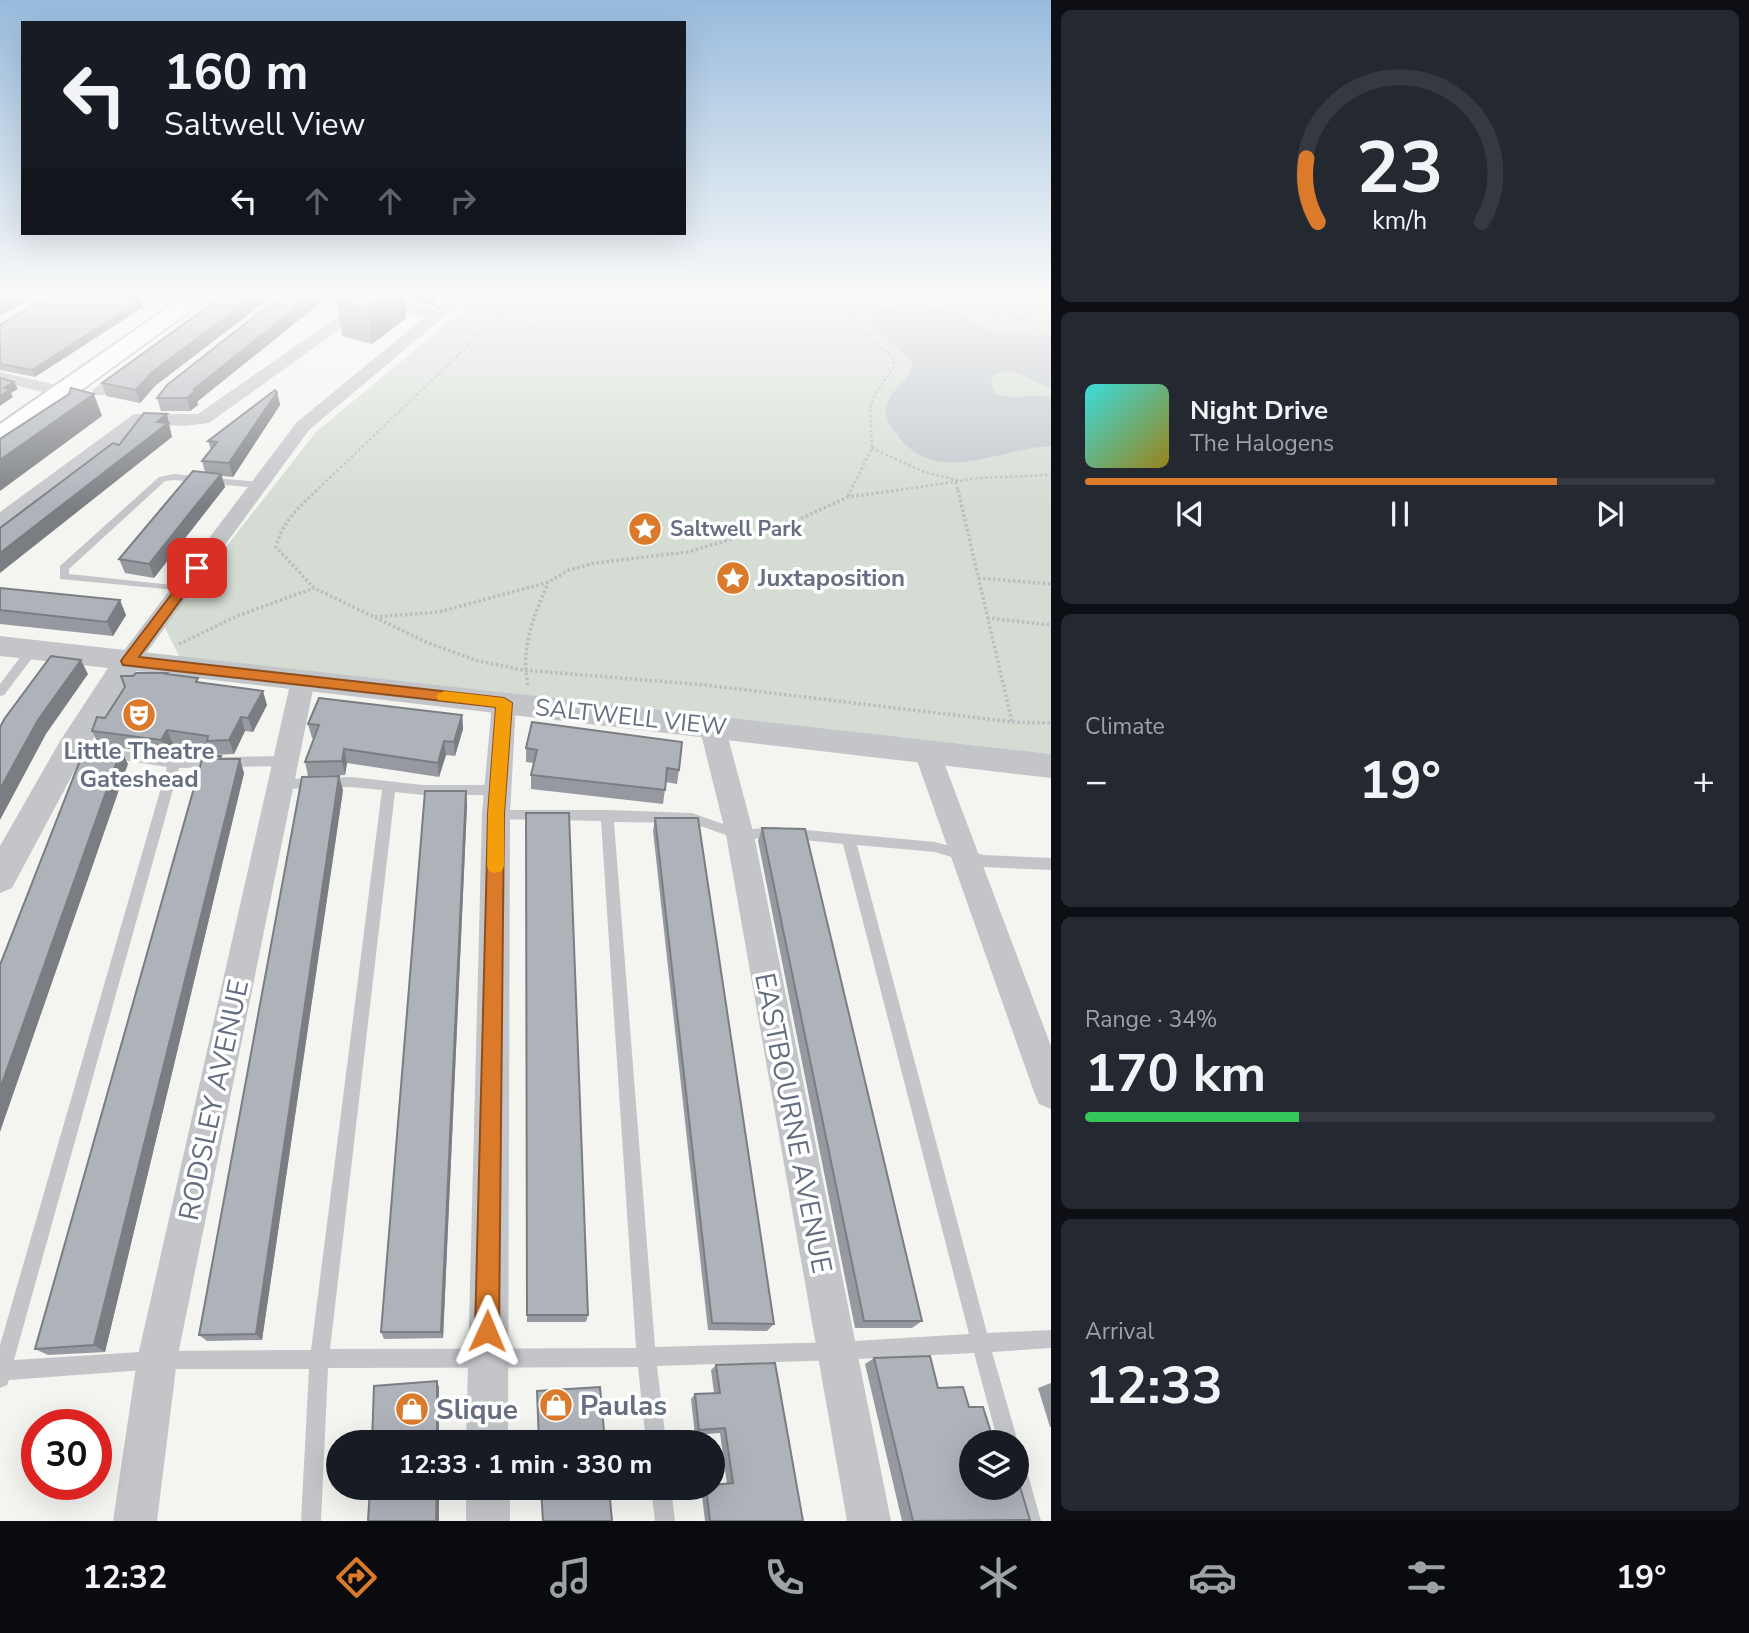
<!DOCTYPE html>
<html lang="en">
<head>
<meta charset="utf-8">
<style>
	:root { --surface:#171b24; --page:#242831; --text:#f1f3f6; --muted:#9ea1a6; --line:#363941; --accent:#db7a2b }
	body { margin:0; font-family:"Nunito Sans",sans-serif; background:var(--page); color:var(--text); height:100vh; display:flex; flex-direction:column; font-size:26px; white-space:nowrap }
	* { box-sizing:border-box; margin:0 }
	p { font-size:23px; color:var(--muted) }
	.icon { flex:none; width:38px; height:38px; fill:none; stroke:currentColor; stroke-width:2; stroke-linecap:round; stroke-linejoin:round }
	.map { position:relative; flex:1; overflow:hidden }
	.panel { display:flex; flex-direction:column; gap:10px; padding:10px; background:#0d0f14; width:698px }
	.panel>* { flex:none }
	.guide { position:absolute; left:21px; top:21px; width:665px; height:214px; border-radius:0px; box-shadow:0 7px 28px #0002; background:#171b24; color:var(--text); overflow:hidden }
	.buttons { position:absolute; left:959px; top:1430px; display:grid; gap:14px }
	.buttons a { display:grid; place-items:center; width:70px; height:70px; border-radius:50%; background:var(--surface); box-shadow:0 7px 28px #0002; font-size:35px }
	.speed { position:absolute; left:21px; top:1409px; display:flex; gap:14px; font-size:35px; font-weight:700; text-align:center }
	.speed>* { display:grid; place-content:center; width:91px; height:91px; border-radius:50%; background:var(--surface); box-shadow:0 7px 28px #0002; line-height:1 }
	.speed .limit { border:10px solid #d22; background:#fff; color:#111 }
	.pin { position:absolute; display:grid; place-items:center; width:60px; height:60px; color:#fff; margin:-30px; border-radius:14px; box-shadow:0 4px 10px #0006 }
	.me { position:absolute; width:77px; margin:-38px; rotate:1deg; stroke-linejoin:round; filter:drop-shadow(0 0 5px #0008) }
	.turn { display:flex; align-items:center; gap:24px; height:147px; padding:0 28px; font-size:32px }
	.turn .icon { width:91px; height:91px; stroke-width:2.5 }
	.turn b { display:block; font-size:49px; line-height:60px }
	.lanes { display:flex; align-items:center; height:66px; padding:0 28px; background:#0003; justify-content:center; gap:35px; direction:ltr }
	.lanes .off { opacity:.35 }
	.big { font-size:52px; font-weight:700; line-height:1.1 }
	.panel .card { flex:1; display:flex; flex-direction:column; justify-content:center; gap:10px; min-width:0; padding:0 24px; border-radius:10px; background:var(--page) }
	.panel .dial { align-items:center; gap:0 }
	.dial svg { height:182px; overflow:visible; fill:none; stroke:var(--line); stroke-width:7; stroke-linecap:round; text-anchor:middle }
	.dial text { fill:var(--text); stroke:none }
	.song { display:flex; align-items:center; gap:21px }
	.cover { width:84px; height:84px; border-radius:10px; background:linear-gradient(135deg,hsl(180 70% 55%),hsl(50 70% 35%)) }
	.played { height:7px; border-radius:4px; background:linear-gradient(90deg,var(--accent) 75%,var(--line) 75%) }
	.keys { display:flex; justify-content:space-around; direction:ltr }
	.heat { display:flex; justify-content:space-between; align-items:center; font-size:38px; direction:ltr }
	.charge { height:10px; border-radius:5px; background:linear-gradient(90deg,#34c759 34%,var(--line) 0) }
	.trip { position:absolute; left:326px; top:1430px; width:399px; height:70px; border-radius:35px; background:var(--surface); box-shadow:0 7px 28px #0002; font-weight:700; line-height:70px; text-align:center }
	.menu { display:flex; height:112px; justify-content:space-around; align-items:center; background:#090b0e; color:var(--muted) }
	.menu .icon { width:49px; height:49px }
	.menu .selected { color:var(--accent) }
	.menu b { font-size:32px; color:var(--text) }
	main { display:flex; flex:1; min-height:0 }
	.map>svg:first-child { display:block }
	.green { fill:#d4dcd3 }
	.water { fill:#c0c6cd }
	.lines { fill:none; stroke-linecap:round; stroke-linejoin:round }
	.primary-casing { stroke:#b6b8bc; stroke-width:4 }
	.path-far1 { stroke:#bcbdc0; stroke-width:2.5; stroke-dasharray:2.5 2.5; stroke-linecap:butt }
	.path { stroke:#bcbdc0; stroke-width:3.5; stroke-dasharray:2.5 2.5; stroke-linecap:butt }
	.service { fill:#c3c5c9; fill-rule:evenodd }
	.pedestrian { fill:#c3c5c9; fill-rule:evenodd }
	.minor { fill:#c3c5c9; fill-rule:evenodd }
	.tertiary { fill:#c3c5c9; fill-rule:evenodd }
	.primary { fill:#fff; fill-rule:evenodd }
	.wall { fill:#96999f }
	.shaded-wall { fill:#7a7d82 }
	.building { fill:#aeb2b9; stroke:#7a7d82; stroke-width:2 }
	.route { fill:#db7a2b; stroke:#8e4f1c; stroke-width:2 }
	.slow { fill:#f59e0b }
	.labels { text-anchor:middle; stroke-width:7; stroke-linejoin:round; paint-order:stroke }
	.far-poi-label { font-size:21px; font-weight:bold; fill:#656f81; stroke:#fff; text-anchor:start }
	.poi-label { font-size:24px; font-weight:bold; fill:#656f81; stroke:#fff; text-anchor:start }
	.street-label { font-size:24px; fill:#656f81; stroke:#fff }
	.near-street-label { font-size:28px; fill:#656f81; stroke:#fff }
	.near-poi-label { font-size:28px; font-weight:bold; fill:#656f81; stroke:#fff; text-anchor:start }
</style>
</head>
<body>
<main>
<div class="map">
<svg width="1051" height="1521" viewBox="0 0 1051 1521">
	<rect width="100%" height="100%" fill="#f4f5f1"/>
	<path class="green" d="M481,295h570v459l-871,-96 -16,-32 152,-194z"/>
	<path class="water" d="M913,302l48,12 9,5 -3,2c28,11 53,17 84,13v53c-20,-4 -37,-23 -58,-11l-2,7 5,11 20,4 13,-3 22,2v49c-51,2 -114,41 -152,-9 -6,-9 -15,-17 -13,-29 3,-19 25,-27 26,-45 -10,-17 -38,-25 -40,-46l5,-7z"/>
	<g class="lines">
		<g class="primary-casing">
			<path id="primary" d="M186,295h26l-202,147 -10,2v-20z"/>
		</g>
		<g class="path-far1">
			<path d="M915,295l100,23 36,3"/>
			<path d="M977,295l5,16"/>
			<path d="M863,297l38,-2"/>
			<path d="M493,323l49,5"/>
			<path d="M872,448l50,23 37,10"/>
			<path d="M956,482l2,10"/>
			<path d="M315,492l206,-197"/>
			<path d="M850,492l22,-44 -2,-40 5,-14 19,-27 -1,-9 -36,-30 -4,-13 11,-20"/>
			<path d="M886,492l94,-14 71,-3"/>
		</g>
		<g class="path">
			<path d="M317,490c-18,17 -35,32 -41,57l38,41 112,54 52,19 45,9 182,15 307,37 39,1"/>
			<path d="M958,490l54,232"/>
			<path d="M848,496l3,-6"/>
			<path d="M978,578l73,6"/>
			<path d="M375,617l64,-5 110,-30 20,-12 26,-7 93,-11 114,-34 46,-21 50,-7"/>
			<path d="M987,618l64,7"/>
			<path d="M179,644l58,-28 77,-28"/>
			<path d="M528,685c-8,-36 6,-70 20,-102"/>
		</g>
		<g class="service">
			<path d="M174,474l85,8 5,3 -5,3 -85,-8 -9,1 -96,88v5l113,12 4,1v4l-126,-12v-13l99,-89z"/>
			<path d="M32,646l6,4 -2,3 -32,42 -4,1v-12l28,-37z"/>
			<path d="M108,749l66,9 112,-2 6,5 -6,5 -107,2 -165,592 143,-9 154,-1 71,-560 -31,-3 -70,2 -4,-2 -2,-3 2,-3 4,-2 70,-2 72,8h75l4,2 2,3 -2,3 -4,2h-75l-28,-3 -65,557 306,-1 -35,-527 -105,-2 -5,-1 -1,-4 1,-4h116l85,3 48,17 34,-3 161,15 49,13 67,3v12l-67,-3 -49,-15 -78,-7 130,488 64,-3v18l-59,4 26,90 -1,3v-3h-19l-24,-89 -136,7 -181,6 9,76h-20l-8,-75 -310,1 -7,153h-20l8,-152h-152l-148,11 -2,5 -7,3v-43l167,-578 -63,-10 -2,-3 2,-3zM614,822l78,1 48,17 34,-3 69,7 126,490 -131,8 -183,5z"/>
			<path d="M1017,1461l7,3 3,7 14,50h-20l-10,-33h6z"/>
			<path d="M651,1488h20l4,33h-20z"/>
		</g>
		<path class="pedestrian" d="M125,368l6,4 -2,3 -26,20h-10v-6z"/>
		<g class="minor">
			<path d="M453,295h17l-161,135 -173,237 -8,2 -8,-2 -4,-6 181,-239 128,-105 -42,-10 -14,1 -160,115 -25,3 -40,-2 -137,102 -7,2v-16l134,-98h64l162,-113 23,-4 51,13z"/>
			<path d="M0,372l70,16 3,4 -9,5 -64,-15z"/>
			<path d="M303,671l9,3 3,6 -138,680 -20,161h-44l24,-161 154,-680 3,-6z"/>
			<path d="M504,694l9,3 3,6 -6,111 -2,628h-42l16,-628 10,-111 3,-6z"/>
			<path d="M712,717l9,2 4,7 29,109 137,686h-44l-121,-686 -27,-109 4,-7z"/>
			<path d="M927,742l9,3 4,7 111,294v63l-12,-5 -5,-12 -120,-340 4,-7z"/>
			<rect x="466" y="1488" width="44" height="33"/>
		</g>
		<path class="tertiary" d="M0,636l1051,118v24l-915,-107 -53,84 -71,133 -12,5v-47l60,-105 48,-73 -108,-12z"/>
		<use href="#primary" class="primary"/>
	</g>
	<g class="wall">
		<path d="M282,295l-85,107 1,3 -8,6h-29l-4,-13z"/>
		<path d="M412,295h28l-5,11 -23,-4z"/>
		<path d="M141,300l2,7 -108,70 -35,-7v-45z"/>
		<path d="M337,301l69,17 -34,26 -30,-8z"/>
		<path d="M102,383l53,3 -15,17 -34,-7z"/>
		<path d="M277,392l3,13 -47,72 -11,-1 3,11 -71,91 -29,-5 -6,-14 86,-87 -3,-11 9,-11 -3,-9z"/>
		<path d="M0,588l126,27 -13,21 -113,-12z"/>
		<path d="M167,675l32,7 68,23 -14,27 -8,-1 -11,23 -22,1 -2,-6 -37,-5 -6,10 -68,-9 -7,-14z"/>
		<path d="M462,715l1,14 -8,27 -9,-1 -7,22 -92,-14 -2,12 -37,1 -3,-14 9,-24h-2l-4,-14z"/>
		<path d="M526,748l153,22 -2,14 -11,-2 -3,22 -132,-15v-14l3,-12 -8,-1z"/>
		<path d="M221,756l1,3 22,14 -139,579 -57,3 -13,-6z"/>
		<path d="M343,790l-81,550 -55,1 -8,-6z"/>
		<path d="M466,791l1,14 -24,533 -59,1 -3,-7z"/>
		<path d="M526,813l62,502 -2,7h-59z"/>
		<path d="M655,818l119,506 -7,7 -59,-1 -55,-499z"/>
		<path d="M762,828l160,493 -10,7h-57l-97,-487z"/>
		<path d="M874,1358l64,30 31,19 2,35 53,79h-122l-37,-157z"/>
		<path d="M716,1365l87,156h-98l-4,-33h11l15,-4 -7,-51 -25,2 -4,-36 4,-5 19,-1 -3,-23z"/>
		<path d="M1051,1383v44h-1l-12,-39z"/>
	</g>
	<g class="shaded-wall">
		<path d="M21,295h15l-36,21v-9z"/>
		<path d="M255,295h19l-119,91 -15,17 -4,-13 15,-17z"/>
		<path d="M312,295h18l-133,107 1,3 -8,6 -3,-13 7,-9z"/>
		<path d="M387,295h17l2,23 -34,26 -4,-35z"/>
		<path d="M437,295h3l-5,11v-6z"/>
		<path d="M141,300l2,7 -108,70 -3,-7z"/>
		<path d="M14,382l4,7 -7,4 2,4 -13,9v-10l4,-8z"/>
		<path d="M277,392l3,13 -47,72 -4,-14z"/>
		<path d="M94,394l8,22 -102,75v-31z"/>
		<path d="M167,414l5,23 -172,136v-20z"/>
		<path d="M221,474l4,13 -71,91 -5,-14z"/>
		<path d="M120,600l6,15 -13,21 -6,-14z"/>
		<path d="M81,660l7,14 -42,60 -46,86v-31l38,-69z"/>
		<path d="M263,691l4,14 -14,27 -5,-14z"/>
		<path d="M462,715l1,14 -8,27 -1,-14z"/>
		<path d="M241,717l4,14 -11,23 -5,-14z"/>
		<path d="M167,730l6,14 -6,10 -6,-14z"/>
		<path d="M444,741l2,14 -7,22 -1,-14z"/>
		<path d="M344,749l3,14 -2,12 -3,-14z"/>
		<path d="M121,750l7,14 -128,368v-43z"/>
		<path d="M240,759l4,14 -139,579 -11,-7z"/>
		<path d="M339,776l4,14 -81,550 -6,-6z"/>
		<path d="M466,791l1,14 -24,533 -2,-6z"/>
		<path d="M437,1381l2,6v55h-2z"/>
		<path d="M437,1488h2v33h-3z"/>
	</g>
	<g class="building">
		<path d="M0,295h21l-21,12z"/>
		<path d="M51,295h65l25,5 -109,70 -32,-6v-39z"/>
		<path d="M224,295h31l-104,78 -15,17 -34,-7z"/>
		<path d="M282,295h30l-118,94v3l-7,6h-30l10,-13z"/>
		<path d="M346,295h41l-19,14 -31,-8z"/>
		<path d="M412,295h25l-2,5z"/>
		<path d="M0,378l14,4 -10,6 6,2 -10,6z"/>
		<path d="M71,388l23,6 -94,66v-21l69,-45z"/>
		<path d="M275,390l2,2 -48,71 -27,-2 15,-19 -9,-1z"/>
		<path d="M144,413l23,1 -10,8 11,1 -168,130v-25l113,-85 6,2z"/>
		<path d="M193,471l28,3 -72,90 -30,-5z"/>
		<path d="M0,588l120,12 -13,22 -107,-12z"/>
		<path d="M51,656l30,4 -43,60 -38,69v-62l5,-9z"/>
		<path d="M136,673h31l-1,1 32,4 -2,4 67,9 -15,27 -7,-1 -12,23 -22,1 1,-5 -41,-6 -6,10 -69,-9 5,-14 8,1 20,-31 -4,-11h12z"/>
		<path d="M319,698l143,17 -8,27 -10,-1 -6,22 -94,-14 -2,12 -37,1 14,-37 -11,-1z"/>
		<path d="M532,722l150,20 -3,28 -12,-2 -2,22 -134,-15 6,-25 -11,-2z"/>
		<path d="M86,745l35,5 -121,339v-124z"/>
		<path d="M203,756h18l-2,3h21l-146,586 -59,4z"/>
		<path d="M339,776l-83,558 -57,1 103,-558z"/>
		<path d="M425,791h41l-25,541h-60z"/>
		<path d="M526,813h43l19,502h-61z"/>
		<path d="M655,818h43l76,506 -62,-1z"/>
		<path d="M762,828l43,1 117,492h-58z"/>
		<path d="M930,1356l8,32 25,-1 6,20h14l11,35h-23v46h46v-11l13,43 -117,1 -39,-163z"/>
		<path d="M775,1363l28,158h-93l-4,-33h6v-3l21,-2 -8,-55 -26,2 -4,-36 25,-1 -4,-28z"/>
		<path d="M437,1381v61h-65l2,-56z"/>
		<path d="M600,1387l5,55h-66l-2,-51z"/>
		<path d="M370,1488h67l-1,33h-68z"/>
		<path d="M541,1488h68l3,33h-69z"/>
	</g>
	<linearGradient id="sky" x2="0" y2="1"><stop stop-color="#98bbdd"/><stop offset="0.58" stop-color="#fafaf9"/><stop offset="1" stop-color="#fafaf9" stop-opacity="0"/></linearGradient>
	<rect width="1051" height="508" fill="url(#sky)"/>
	<path class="route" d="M197,564l7,4 -65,89 365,41 8,5 -8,111 -5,517 -3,9 -9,3 -8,-3 -4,-9 13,-517 8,-107 -373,-42 -2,-4 2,-3 70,-92z"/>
	<path class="slow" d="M444,691l60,7 8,5 -8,111v52l-2,5 -7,2 -6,-2 -2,-5 1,-52 8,-107 -58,-7 -2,-4z"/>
	<defs>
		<g id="sight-disc" transform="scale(1.75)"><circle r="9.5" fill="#db7a2b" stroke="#fff"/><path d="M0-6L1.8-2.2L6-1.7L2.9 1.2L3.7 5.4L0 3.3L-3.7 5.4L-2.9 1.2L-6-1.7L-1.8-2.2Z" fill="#fff"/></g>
		<g id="theatre-disc" transform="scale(1.75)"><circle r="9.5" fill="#db7a2b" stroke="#fff"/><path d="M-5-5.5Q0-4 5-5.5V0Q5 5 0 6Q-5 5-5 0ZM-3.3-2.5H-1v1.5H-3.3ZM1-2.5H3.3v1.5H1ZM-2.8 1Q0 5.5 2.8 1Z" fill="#fff"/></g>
		<g id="shop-disc" transform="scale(1.75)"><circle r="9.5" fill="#db7a2b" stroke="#fff"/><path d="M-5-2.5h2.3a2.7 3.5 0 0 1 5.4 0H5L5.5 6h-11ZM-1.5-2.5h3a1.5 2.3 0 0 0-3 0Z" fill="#fff"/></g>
	</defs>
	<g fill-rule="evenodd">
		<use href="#sight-disc" x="645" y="529"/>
		<use href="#sight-disc" x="733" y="578"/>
		<use href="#theatre-disc" x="139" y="715"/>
		<use href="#shop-disc" x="556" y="1405"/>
		<use href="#shop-disc" x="412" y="1409"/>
	</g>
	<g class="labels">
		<g class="far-poi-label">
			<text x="670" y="536">Saltwell Park</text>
		</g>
		<g class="poi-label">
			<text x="758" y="586">Juxtaposition</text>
			<text x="139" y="759" text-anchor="middle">Little Theatre<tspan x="139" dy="28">Gateshead</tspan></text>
		</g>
		<g class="street-label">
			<text transform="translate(631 717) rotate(6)" y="8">SALTWELL VIEW</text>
		</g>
		<g class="near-street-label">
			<text transform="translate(213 1100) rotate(-78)" y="10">RODSLEY AVENUE</text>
			<text transform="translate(794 1123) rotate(79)" y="10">EASTBOURNE AVENUE</text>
		</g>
		<g class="near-poi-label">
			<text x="580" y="1415">Paulas</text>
			<text x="436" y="1419">Slique</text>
		</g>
	</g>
</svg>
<div class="buttons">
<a><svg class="icon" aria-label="layers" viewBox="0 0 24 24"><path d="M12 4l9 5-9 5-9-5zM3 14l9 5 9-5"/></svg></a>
</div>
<div class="speed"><div class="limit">30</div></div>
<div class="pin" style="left:197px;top:568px;background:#d93025"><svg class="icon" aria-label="arrive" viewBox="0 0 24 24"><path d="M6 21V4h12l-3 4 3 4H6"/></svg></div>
<svg class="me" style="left:487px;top:1331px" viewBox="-20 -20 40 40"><path d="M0-17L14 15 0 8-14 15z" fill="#db7a2b" stroke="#fff" stroke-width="4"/></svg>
<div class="trip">12:33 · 1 min · 330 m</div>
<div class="guide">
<div class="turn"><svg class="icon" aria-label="left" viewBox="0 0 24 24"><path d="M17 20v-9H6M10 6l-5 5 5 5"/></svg><div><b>160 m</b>Saltwell View</div></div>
<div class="lanes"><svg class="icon" aria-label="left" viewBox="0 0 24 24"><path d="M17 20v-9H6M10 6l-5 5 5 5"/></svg><svg class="icon off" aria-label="ahead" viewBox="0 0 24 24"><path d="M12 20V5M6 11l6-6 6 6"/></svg><svg class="icon off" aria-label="ahead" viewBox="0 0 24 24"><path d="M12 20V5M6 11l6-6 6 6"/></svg><svg class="icon off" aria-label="right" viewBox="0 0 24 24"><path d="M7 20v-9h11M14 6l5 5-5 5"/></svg></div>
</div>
</div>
<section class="panel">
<div class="card dial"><svg viewBox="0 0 100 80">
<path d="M14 69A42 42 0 1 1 86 69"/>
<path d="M14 69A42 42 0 0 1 9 41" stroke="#db7a2b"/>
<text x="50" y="56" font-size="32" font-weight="700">23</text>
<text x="50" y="72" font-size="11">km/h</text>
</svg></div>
<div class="card">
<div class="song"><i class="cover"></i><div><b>Night Drive</b><p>The Halogens</p></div></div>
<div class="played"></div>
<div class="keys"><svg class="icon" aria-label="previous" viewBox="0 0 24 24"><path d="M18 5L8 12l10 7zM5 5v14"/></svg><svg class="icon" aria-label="pause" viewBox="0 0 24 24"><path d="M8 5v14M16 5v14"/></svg><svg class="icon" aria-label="next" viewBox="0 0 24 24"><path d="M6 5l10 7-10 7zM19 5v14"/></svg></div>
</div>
<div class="card"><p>Climate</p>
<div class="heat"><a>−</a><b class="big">19°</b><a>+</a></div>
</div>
<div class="card"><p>Range · 34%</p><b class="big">170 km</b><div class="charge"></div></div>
<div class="card"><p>Arrival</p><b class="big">12:33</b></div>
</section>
</main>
<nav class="menu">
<b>12:32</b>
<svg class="icon selected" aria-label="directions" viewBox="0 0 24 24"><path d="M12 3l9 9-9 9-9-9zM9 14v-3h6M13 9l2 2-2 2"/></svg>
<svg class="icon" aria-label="music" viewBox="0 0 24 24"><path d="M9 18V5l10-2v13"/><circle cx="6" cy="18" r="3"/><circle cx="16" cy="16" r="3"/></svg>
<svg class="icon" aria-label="phone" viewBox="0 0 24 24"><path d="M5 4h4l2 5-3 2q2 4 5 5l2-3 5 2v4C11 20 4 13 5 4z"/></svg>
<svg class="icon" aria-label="climate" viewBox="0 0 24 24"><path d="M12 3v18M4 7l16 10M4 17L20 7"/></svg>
<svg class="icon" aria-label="car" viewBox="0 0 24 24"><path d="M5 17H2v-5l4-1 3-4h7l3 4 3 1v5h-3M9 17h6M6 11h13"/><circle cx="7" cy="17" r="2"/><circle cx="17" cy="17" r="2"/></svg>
<svg class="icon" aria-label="filters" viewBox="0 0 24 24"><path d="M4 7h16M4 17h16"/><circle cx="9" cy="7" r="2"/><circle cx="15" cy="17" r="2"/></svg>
<b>19°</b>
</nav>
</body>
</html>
